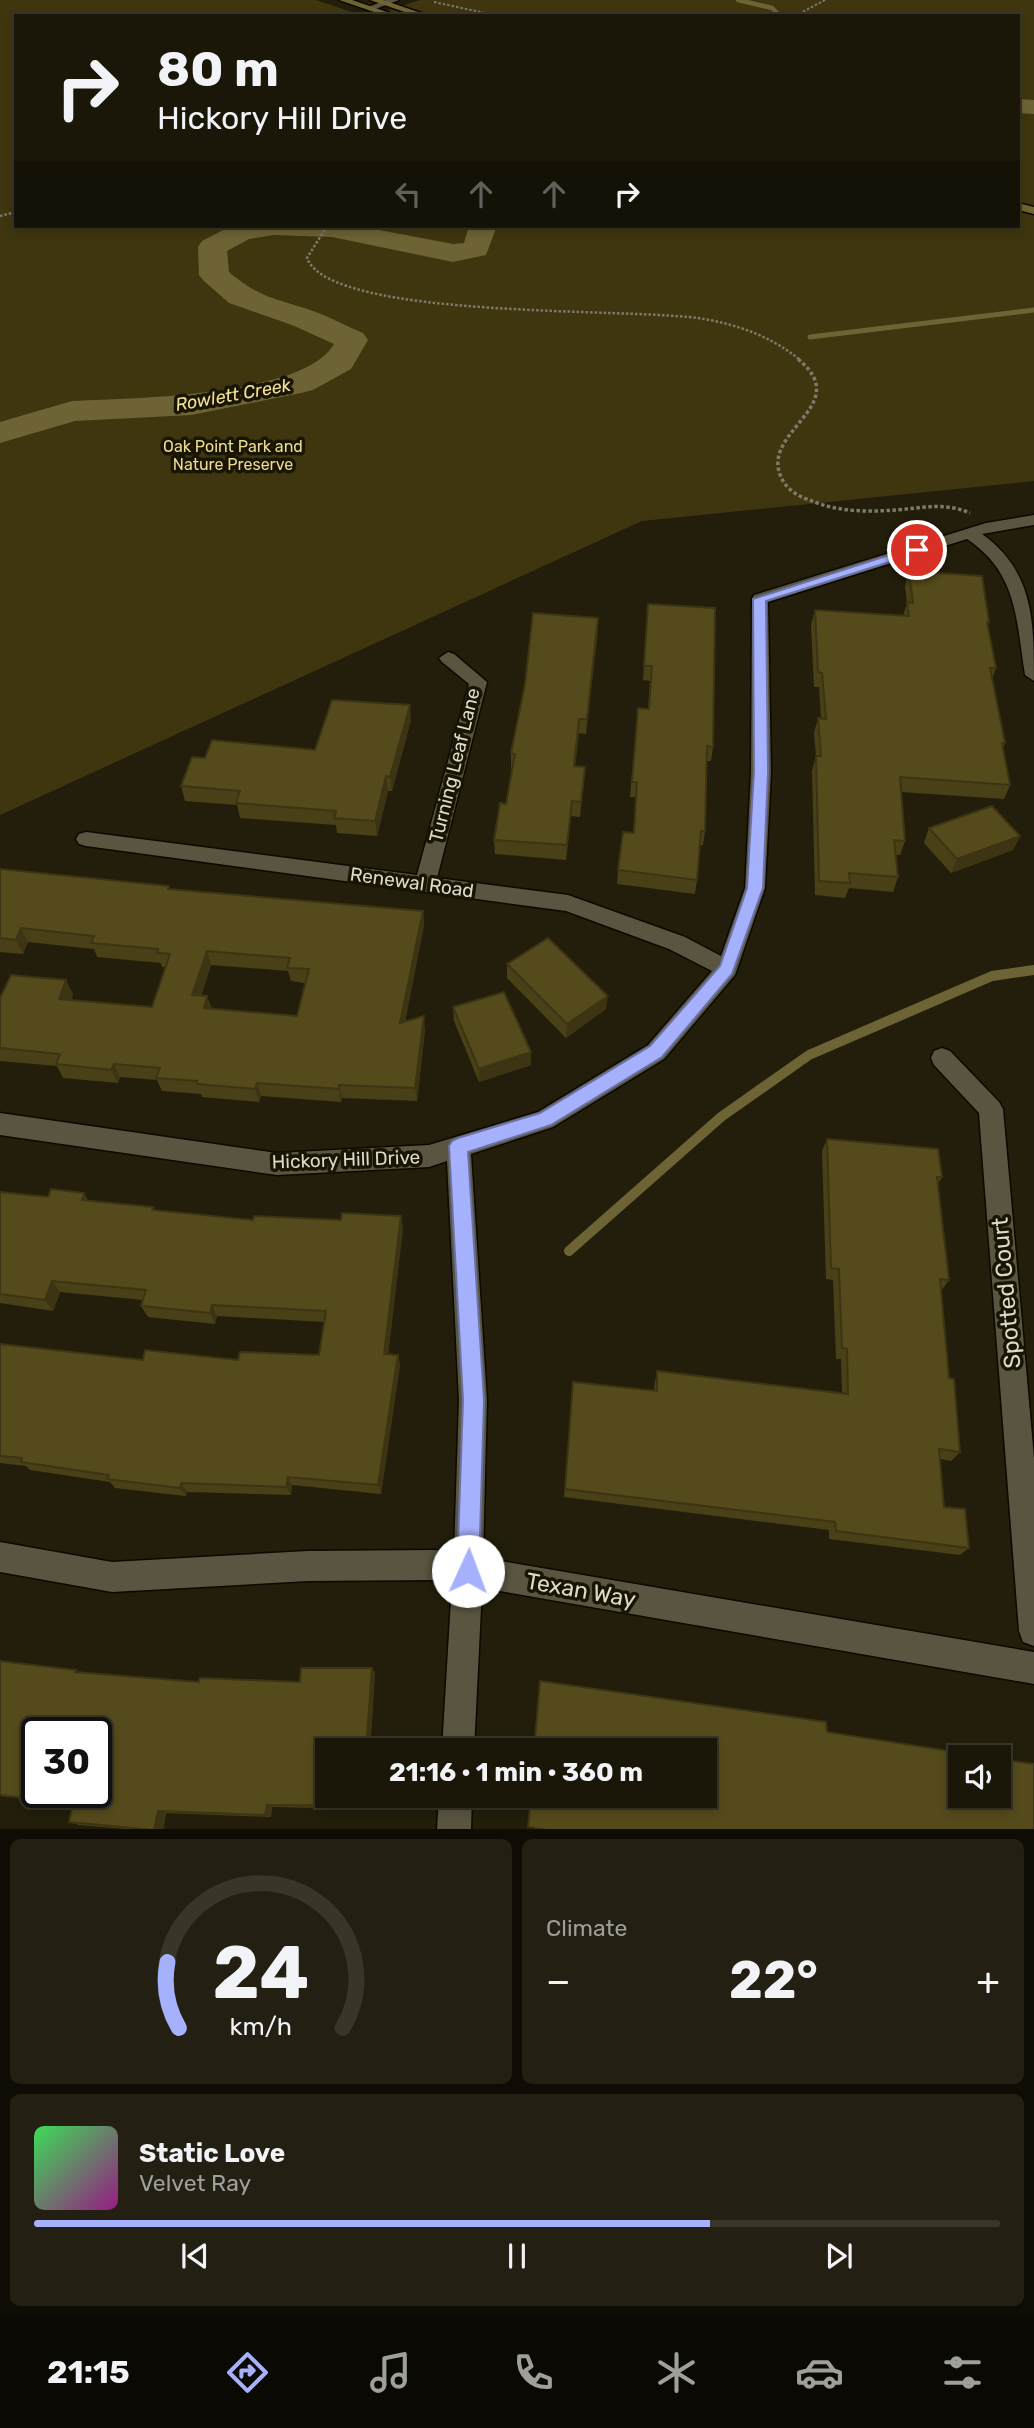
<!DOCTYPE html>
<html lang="en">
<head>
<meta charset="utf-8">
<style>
	:root { --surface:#1a1608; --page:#231f12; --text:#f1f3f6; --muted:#9f9f9c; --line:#383529; --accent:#a5b1fc }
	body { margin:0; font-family:Rubik,sans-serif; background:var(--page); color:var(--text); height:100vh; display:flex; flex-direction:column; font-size:26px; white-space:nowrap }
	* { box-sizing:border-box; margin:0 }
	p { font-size:23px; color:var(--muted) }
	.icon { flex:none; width:38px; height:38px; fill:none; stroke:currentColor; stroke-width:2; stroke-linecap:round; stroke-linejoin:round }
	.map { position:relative; height:1829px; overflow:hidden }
	.details { display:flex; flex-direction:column; gap:10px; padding:10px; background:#0e0c04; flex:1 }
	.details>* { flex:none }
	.hud { position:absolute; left:14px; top:14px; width:1006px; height:214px; border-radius:0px; box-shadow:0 4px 10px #0003,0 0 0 2px var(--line); background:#1a1608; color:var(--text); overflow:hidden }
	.buttons { position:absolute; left:948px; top:1745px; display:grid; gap:14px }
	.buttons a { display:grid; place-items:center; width:63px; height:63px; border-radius:0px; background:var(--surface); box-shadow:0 4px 10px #0003,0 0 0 2px var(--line); font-size:35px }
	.speed { position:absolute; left:21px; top:1717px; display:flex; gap:14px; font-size:35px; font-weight:700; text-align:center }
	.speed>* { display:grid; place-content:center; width:91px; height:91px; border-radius:50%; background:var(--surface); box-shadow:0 4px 10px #0003,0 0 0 2px var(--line); line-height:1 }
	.speed .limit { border:4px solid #111; border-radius:10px; background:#fff; color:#111 }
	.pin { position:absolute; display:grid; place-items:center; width:60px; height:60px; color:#fff; margin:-30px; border:4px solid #fff; border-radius:50%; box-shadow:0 2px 7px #0007 }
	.me { position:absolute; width:77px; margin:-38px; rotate:2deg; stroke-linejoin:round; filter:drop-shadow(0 0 5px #0008) }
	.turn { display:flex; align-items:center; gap:24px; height:147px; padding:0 28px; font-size:32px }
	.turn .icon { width:91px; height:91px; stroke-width:2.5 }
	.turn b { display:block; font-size:49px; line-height:60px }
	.lanes { display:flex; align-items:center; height:66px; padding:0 28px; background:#0003; justify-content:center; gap:35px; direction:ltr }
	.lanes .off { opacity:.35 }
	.big { font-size:52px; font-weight:700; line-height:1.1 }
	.details .tile { flex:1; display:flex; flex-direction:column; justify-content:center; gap:10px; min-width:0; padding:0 24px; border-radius:10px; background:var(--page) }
	.details .dial { align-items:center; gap:0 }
	.dial svg { height:182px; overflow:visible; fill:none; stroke:var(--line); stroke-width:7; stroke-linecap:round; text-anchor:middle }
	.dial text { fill:var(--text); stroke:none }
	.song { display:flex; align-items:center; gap:21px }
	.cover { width:84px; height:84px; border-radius:10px; background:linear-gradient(135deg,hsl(130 70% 55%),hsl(310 70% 35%)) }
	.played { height:7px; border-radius:4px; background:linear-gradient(90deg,var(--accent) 70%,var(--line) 70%) }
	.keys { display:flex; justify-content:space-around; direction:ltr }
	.heat { display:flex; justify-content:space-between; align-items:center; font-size:38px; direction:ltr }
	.details .tiles { flex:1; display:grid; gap:10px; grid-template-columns:1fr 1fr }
	.tile:last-child { grid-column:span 2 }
	.trip { position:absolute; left:315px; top:1738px; width:402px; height:70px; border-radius:0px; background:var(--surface); box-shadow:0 4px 10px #0003,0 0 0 2px var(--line); font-weight:700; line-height:70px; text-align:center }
	.dock { display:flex; height:112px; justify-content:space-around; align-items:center; background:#0a0903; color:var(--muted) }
	.dock .icon { width:49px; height:49px }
	.dock .active { color:var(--accent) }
	.dock b { font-size:32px; color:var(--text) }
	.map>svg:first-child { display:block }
	.green { fill:#3f360f }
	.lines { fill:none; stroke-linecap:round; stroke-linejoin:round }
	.stream-far2 { stroke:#6e6335; stroke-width:4.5 }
	.stream-far1 { stroke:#6e6335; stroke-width:5 }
	.stream { stroke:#6e6335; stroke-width:10 }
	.river { fill:#6e6335; fill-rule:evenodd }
	.minor-casing { stroke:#0c0800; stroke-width:3 }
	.tertiary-casing { stroke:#0c0800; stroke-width:3 }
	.secondary-casing { stroke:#0c0800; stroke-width:3 }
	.path-far2 { stroke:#7d7a6a; stroke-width:2; stroke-dasharray:2.5 2; stroke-linecap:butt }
	.path-far1 { stroke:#7d7a6a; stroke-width:2.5; stroke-dasharray:2.5 2; stroke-linecap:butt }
	.path { stroke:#7d7a6a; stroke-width:3.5; stroke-dasharray:3.5 2.5; stroke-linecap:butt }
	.minor { fill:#595540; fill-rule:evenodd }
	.tertiary { fill:#595540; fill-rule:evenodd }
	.secondary { fill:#6f6531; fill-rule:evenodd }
	.wall { fill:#494017; fill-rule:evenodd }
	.shaded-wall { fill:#3c3413 }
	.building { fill:#554a1b; stroke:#3c3413; stroke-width:2; fill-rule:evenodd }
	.route { fill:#a5b1fc; stroke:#6b73a4; stroke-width:2 }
	.labels { text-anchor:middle; stroke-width:7; stroke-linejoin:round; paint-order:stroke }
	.far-park-label { font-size:16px; fill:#ecdb90; stroke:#191503 }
	.far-water-label { font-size:18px; font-style:italic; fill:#f3e296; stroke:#191503 }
	.street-label { font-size:19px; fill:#dcd9cd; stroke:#191503 }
	.near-street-label { font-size:23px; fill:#dcd9cd; stroke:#191503 }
</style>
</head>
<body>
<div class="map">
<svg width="1034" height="1830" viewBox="0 0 1034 1830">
	<rect width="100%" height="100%" fill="#221e0b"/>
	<path class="green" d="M0,0h316l48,16h-348v210h1002v-210h-647l49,-16h614v481l-392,40 -642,294z"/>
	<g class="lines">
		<path class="stream-far2" d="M738,0l34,8 7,7"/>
		<path class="stream-far1" d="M810,337l224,-27"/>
		<path class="stream" d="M569,1251l152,-134 88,-62 183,-79 42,-6"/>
		<g class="river">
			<path d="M1018,99l16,1v14l-16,-1z"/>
			<path d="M231,226h127l95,18 11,-1 5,-17h28l-11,29 -33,7 -121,-25 -59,-2 -24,4 -22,12 2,21c32,27 46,26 84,39 17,6 33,15 50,22l5,7 -17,29 -38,21 -12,3 -110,22 -116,6 -75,22v-21l72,-21c58,-3 232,-4 262,-57l-42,-19 -63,-22 -25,-22 -5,-6 -1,-28 4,-6z"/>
		</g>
		<g class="minor-casing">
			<g id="minor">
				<path d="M1034,515v10l-52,9c52,37 52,88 52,147l-9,-6c-9,-55 -7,-102 -58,-136l-199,63 3,170 -6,116 -30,87 -71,84 -111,68 -82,27 16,246 -4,158 551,94v32l-552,-96 -8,162h-32l10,-167 -17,-3 -127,1 -196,11 -112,-20v-30l112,20 196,-11 127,-1 19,3 5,-153 -12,-239 -18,6 -152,8 -277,-40v-22l277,40 152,-8 109,-33 110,-67 64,-74 -43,-22 -103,-38 -480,-65 -7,-2 -3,-5 3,-5 7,-2 331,43 52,-191 -27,-22 -3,-4 9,-6 6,2 33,28 -50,196 131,17 117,42 36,19 24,-68 6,-116 1,-173 2,-4 232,-72z"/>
				<path d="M942,1048l8,3 49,51 4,7 31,349v188l-11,-4 -4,-11 -40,-518 -45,-48 -3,-7 3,-7z"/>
				<path d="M439,1796h33l-1,34h-34z"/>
			</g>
		</g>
		<g class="tertiary-casing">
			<path id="tertiary" d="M386,0h13l-29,11 -4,-3z"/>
		</g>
		<g class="secondary-casing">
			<g id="secondary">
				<path d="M339,0h13l38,13 -7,2z"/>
				<path d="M370,0h13l47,16h-14z"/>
				<path d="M1018,203l16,4v7l-16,-4z"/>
			</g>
		</g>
		<g class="path-far2">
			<path d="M434,2l65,14"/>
			<path d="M795,16l30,-16"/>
		</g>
		<g class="path-far1">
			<path d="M0,216l16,-4"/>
			<path d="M327,226l-20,32c24,63 330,49 397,61 35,6 68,18 96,41"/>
		</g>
		<path class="path" d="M798,359c60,49 -48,74 -13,125 6,8 17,14 27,17 26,11 56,11 84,9 26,-2 49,-8 74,3"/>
		<use href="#minor" class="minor"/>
		<use href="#tertiary" class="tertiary"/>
		<use href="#secondary" class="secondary"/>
	</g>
	<g class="wall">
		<path d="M909,571l80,51 -1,5 8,41 -4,11 13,64 -2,6 7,36 -6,14 -103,-7 4,49 -5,14h-5l3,22 -5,15 -44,-4 -4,10 -30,-3 -3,-124 4,-15 -2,-23 4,-15h3l-2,-31h-5l-3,-62 4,-15 88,6 4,-13 -2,-17z"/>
		<path d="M648,604l65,143 -2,14h-4l-2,70 -2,14h-3l-3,35 -2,14 -78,-10 1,-14 15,-37 3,-36h-6l8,-89 10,1 2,-28 -7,-1z"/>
		<path d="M598,618l-12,116 -7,-1 -4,34 9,15 -4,35 -9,-1 -5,44 -71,-6 -1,-14 12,-36 6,-36h-1v-15z"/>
		<path d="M411,720l-19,71h-4l-11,45 -40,-3 -1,-8 -96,-7 -3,-13 -52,-4 -4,-15 24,-28 110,-8z"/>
		<path d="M929,828l91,8 -7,14 -62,23 -27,-30z"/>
		<path d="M0,869l170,20 253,22 1,14 -19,97 20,8 -8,71 -75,-3 -1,4 -80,-6 -2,6 -57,-5 -1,-3 -39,-3 -5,-11 -37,-3 -2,6 -55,-5 -6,-12 -57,-5v-63l73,-4 -2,6 81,7 14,-40h-4l-1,-4 -64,-6 -3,-8 -66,-7 -5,12 -23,-2zM211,965l77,6 3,10 14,2 -8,33 -85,-7 -5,-13h-6z"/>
		<path d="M507,964l99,45 -40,29 -59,-60z"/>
		<path d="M453,1007l78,45v13l-52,17 -25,-61z"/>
		<path d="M827,1139l115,38 -4,7 11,96 -8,11 8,87 11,74 -9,9 -11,-2 4,48 25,41 -9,7 -131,-16v-9l-265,-33 9,-115 81,9 1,-10 2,-10 185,23 -1,-35h-5l-3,-79 -7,-1 -4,-128z"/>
		<path d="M0,1192l153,15 2,4 98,9 150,8 -15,126 10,1 2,10 -19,129 -89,-9 -1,10 -104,-3 -1,4 -71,-8 -5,-6 -80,-12 -4,-4 -26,-3v-119l143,16h95l81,-5 6,-33 -108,-6 -2,8 -67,-7 -7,-11 2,-6 -83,-8 -7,19 -53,-8z"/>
		<path d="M0,1661l81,12 118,9h101l72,-14 3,5 -5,77h-43v46h40l-1,13 -94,-2 -1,10 -105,-4 -3,17h-26l-58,-5 -10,-3 4,-17 -73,-9z"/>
	</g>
	<g class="shaded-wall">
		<path d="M598,618v14l-12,102 1,-15z"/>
		<path d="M410,705l1,15 -19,71 -2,-14z"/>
		<path d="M585,767l-1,15 -4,35 1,-15z"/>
		<path d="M386,776l2,15 -11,45 -2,-15z"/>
		<path d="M572,801l-1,15 -5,44 1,-15z"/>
		<path d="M1020,836l-7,14 -62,23 6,-14z"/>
		<path d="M423,911l1,14 -22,112 -2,-14z"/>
		<path d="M21,928l7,14 -5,12 -7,-14z"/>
		<path d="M207,951l4,14 -14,44 -5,-14z"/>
		<path d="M66,980l7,14 -7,18 -7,-13z"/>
		<path d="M207,996l5,14 -8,-2z"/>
		<path d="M608,996l-2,13 -40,29 1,-14z"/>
		<path d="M424,1016l1,14 -8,71 -2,-13z"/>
		<path d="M531,1052v13l-52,17v-13z"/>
		<path d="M114,1064l6,13 -2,6 -7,-13z"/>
		<path d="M257,1083l4,13 -2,6 -4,-13z"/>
		<path d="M339,1085l3,13 -1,4 -2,-13z"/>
		<path d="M84,1193l7,12 -9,-5z"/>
		<path d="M401,1216l2,12 -16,136 -3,-10z"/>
		<path d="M52,1281l8,11 -7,19 -8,-11z"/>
		<path d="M212,1305l5,11 -2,8 -5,-11z"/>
		<path d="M398,1355l2,10 -19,129 -3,-9z"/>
		<path d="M288,1477l4,8 -1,10 -5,-8z"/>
		<path d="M181,1483l6,9 -1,4 -6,-8z"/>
		<path d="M372,1668l3,5 -5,77h-4z"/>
		<path d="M363,1796h4l-1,13 -4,-3z"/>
		<path d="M267,1805l5,2 -1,10 -6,-2z"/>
		<path d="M158,1811l8,2 -3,17h-9z"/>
	</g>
	<g class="building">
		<path d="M909,571l73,5 7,46h-2l9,46h-6l15,75h-3l8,42 -110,-8 5,64 -11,-1 4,37 -49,-4 1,10 -31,-2 -3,-125h5l-3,-38 8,1 -4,-46 -4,-1 -3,-62 94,6 -2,-14 6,1z"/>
		<path d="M648,604l67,4 -2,139 -6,-1 -2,85h-4l-4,49 -79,-10 5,-38 11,1 3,-51h-5l6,-74 11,1 3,-43h-8z"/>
		<path d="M533,613l65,5 -11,101h-8l-5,47 11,1 -4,35 -9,-1 -5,44 -73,-5 6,-37 6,1 9,-50 -4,-1 14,-69z"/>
		<path d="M332,700l78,5 -20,72 -4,-1 -11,45 -41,-3 2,-7 -100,-8 4,-12 -59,-5 11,-29 13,1 7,-18 103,10z"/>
		<path d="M992,806l28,30 -63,23 -28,-31z"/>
		<path d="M0,869l169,17 -1,3 255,22 -23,112 24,-7 -9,72 -76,-3v4l-82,-6 -2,6 -58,-5v-3l-41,-3 4,-10 -46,-4 -3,6 -55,-6 4,-10 -60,-6v-50l11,-23 55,5 -7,19 93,8 18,-53 -13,-1 1,-4 -67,-6 3,-7 -73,-8 -5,12 -16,-2zM207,951l83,7 -3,10 22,1 -12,47 -93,-8 3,-12 -15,-1z"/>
		<path d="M548,938l60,58 -41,28 -60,-60z"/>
		<path d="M504,992l27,60 -52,17 -26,-62z"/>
		<path d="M827,1139l111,10 4,28h-5l12,103 -9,-1 9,99 5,1 6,73 -21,-3 5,58 21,2 4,39 -133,-17 -1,-9 -270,-33 8,-107 84,9v-20l191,23 -1,-45 -5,-1 -3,-79 -8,-1z"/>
		<path d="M51,1189l33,4 -2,7 71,7 -1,3 101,10 1,-4 87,4 1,-7 59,3 -17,138 14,1 -20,130 -90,-8 -2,10 -105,-4 -1,5 -73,-9 2,-4 -88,-13 1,-4 -22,-2v-112l143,16 2,-10 93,10 2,-8 79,3 7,-44 -114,-6 -2,8 -69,-7 5,-16 -94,-9 -7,19 -45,-6v-102l48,5z"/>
		<path d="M0,1661l76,9 -1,2 124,10 1,-4 100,4 1,-14h71l-6,82h-39v46h36l-1,10 -95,-1 -2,10 -107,-4 -4,19 -85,-8 4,-18 -73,-9zM37,1732h59v60h-59z"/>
		<path d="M540,1681l286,41 1,10 161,25h-27v39h38v-37l35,5v66h-487l-19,-3 3,-31h174v-46h-171z"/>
	</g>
	<path class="route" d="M917,546l6,4 -2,2 -155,49 2,171 -5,116 -31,86 -70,83 -111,68 -83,27 16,248 -5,171 -3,8 -8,3 -8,-3 -3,-8 6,-171 -14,-254 3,-5 6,-3 82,-25 110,-67 70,-80 27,-78 7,-116 -1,-173z"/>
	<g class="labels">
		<g class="far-park-label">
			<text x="233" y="452">Oak Point Park and<tspan x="233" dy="18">Nature Preserve</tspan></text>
		</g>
		<g class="far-water-label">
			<text transform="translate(233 395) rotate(-10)" y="6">Rowlett Creek</text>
		</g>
		<g class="street-label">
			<text transform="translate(454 765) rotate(-76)" y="7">Turning Leaf Lane</text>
			<text transform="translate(412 882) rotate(8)" y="7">Renewal Road</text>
			<text transform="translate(346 1159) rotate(-2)" y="7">Hickory Hill Drive</text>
		</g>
		<g class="near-street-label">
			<text transform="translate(1006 1293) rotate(-95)" y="8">Spotted Court</text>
			<text transform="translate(581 1590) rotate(10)" y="8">Texan Way</text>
		</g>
	</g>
</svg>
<div class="buttons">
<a><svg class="icon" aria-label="sound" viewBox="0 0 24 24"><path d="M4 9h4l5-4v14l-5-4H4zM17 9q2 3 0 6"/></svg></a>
</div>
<div class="speed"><div class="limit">30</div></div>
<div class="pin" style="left:917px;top:550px;background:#d93025"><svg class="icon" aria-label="arrive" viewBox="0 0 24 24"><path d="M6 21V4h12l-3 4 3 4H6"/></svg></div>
<svg class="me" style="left:468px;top:1571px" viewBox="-20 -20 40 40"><circle r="19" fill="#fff"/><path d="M0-13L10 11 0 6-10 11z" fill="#a5b1fc"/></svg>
<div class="trip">21:16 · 1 min · 360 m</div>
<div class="hud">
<div class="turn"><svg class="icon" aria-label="right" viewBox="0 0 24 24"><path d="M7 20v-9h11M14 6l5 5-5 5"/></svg><div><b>80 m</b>Hickory Hill Drive</div></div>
<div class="lanes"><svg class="icon off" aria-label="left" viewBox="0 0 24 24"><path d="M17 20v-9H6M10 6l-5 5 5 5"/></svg><svg class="icon off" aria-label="ahead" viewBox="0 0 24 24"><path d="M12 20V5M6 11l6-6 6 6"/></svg><svg class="icon off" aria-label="ahead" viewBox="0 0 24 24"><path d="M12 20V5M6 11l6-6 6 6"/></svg><svg class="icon" aria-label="right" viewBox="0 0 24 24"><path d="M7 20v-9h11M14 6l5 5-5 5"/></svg></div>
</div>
</div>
<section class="details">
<div class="tiles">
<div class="tile dial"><svg viewBox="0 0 100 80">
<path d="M14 69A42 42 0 1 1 86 69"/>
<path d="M14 69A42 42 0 0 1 9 40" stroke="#a5b1fc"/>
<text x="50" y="56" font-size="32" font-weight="700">24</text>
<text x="50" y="72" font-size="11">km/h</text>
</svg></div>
<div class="tile"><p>Climate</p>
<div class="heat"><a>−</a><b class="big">22°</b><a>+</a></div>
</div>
<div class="tile">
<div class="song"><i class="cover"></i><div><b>Static Love</b><p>Velvet Ray</p></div></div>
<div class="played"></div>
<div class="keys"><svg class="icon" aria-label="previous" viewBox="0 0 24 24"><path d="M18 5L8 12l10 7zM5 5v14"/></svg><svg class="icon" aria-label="pause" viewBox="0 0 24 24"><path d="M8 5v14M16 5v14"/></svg><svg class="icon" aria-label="next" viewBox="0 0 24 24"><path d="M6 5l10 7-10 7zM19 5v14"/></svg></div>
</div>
</div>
</section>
<nav class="dock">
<b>21:15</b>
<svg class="icon active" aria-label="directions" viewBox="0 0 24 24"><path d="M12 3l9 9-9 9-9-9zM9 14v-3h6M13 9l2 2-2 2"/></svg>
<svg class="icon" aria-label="music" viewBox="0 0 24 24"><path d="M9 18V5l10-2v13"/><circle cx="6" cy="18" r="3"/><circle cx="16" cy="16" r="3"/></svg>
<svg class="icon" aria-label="phone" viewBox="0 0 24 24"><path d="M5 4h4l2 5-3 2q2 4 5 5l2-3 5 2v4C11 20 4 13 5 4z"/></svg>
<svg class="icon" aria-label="climate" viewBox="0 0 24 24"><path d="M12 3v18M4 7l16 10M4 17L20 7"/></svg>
<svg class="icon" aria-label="car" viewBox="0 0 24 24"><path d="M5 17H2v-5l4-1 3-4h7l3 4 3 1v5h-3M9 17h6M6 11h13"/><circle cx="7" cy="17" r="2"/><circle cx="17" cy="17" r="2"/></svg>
<svg class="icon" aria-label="filters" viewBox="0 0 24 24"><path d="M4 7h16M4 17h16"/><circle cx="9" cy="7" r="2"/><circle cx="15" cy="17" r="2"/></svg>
</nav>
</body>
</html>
